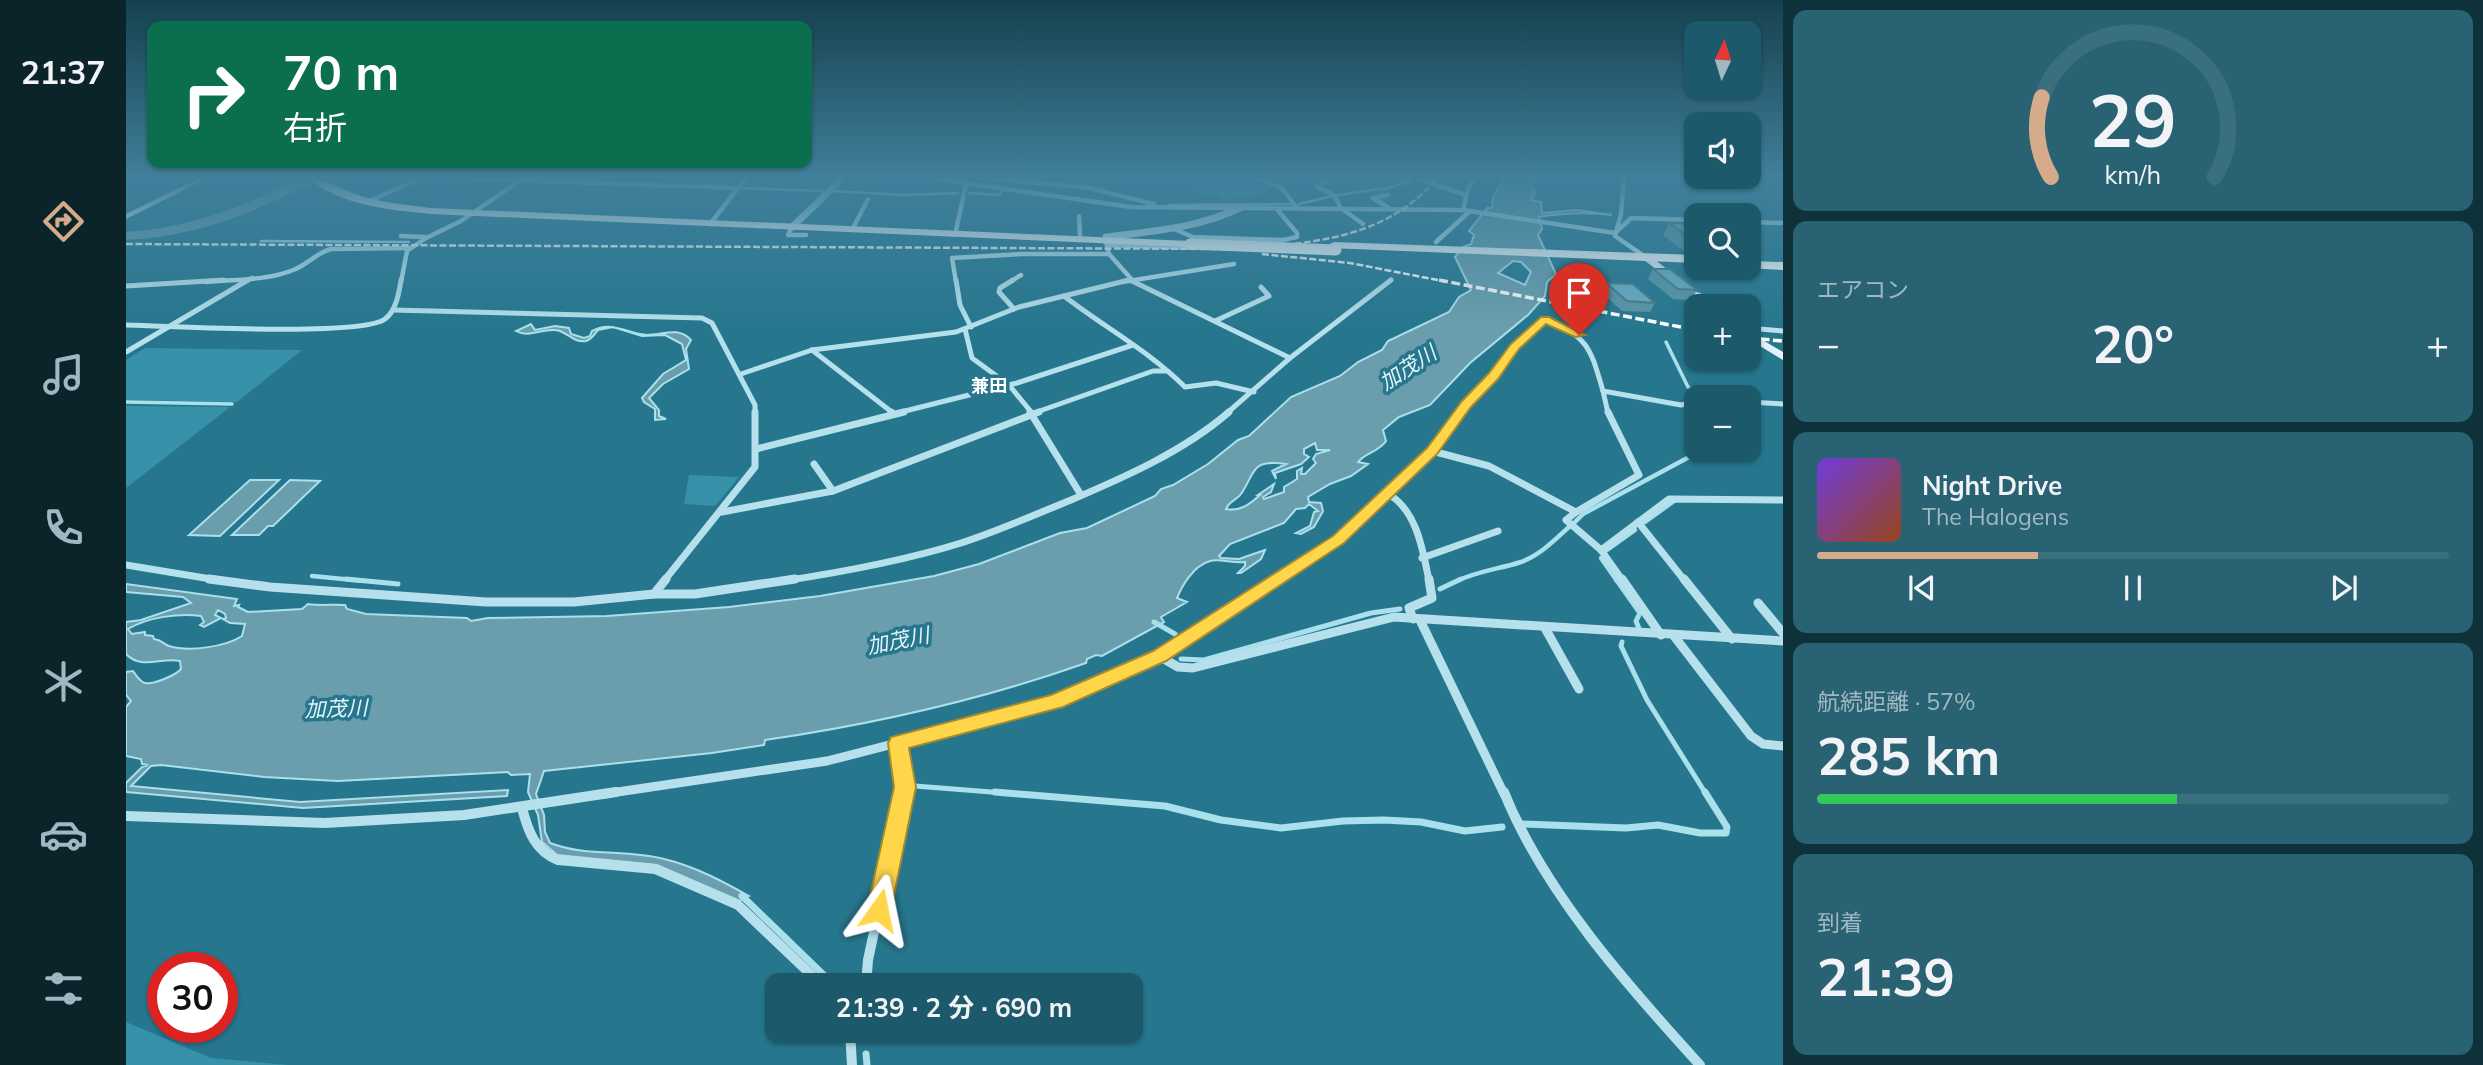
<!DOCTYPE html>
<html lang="ja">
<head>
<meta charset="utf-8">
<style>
	:root { --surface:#1c596a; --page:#296272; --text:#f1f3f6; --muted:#a0b8c1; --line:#3a6f7e; --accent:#d6ab8b }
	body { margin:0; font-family:Mulish,"Noto Sans JP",sans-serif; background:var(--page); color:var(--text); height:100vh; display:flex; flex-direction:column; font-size:26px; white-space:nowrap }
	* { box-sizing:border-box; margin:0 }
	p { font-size:23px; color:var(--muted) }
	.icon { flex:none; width:38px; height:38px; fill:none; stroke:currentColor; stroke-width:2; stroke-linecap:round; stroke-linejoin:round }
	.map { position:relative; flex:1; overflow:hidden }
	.sheet { display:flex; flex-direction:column; gap:10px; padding:10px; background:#0f313a; width:700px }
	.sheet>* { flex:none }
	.guide { position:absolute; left:21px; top:21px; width:665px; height:147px; border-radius:14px; box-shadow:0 2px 5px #0004; background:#0b6e4f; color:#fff; overflow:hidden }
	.needle { width:46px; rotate:4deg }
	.controls { position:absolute; left:1558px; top:21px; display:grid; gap:14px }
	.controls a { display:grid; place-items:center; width:77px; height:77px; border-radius:14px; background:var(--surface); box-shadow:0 2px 5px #0004; font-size:35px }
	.speed { position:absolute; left:21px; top:952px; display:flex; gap:14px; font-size:35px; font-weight:700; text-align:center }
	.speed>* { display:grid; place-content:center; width:91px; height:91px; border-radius:50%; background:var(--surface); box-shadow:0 2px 5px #0004; line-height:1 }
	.speed .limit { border:10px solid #d22; background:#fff; color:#111 }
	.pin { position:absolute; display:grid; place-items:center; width:60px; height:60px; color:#fff; margin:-72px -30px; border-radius:50% 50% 50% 0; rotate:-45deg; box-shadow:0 0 7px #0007 }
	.pin .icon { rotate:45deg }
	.me { position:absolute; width:77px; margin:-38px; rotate:12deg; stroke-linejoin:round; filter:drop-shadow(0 0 5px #0008) }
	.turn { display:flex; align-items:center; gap:24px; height:147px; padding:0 21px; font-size:32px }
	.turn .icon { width:91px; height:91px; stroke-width:2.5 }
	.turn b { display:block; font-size:49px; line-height:60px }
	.big { font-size:52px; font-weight:700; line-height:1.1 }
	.sheet .tile { flex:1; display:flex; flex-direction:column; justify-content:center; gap:10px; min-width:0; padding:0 24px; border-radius:14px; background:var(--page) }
	.sheet .dial { align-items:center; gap:0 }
	.dial svg { height:182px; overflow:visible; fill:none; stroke:var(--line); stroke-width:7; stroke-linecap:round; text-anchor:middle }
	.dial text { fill:var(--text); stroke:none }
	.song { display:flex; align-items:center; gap:21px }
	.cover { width:84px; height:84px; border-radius:10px; background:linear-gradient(135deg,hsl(260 70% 55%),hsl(20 70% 35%)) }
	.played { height:7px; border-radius:4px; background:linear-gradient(90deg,var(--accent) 35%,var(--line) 35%) }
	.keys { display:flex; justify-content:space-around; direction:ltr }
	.heat { display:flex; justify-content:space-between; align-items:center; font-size:38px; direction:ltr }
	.charge { height:10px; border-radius:5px; background:linear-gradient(90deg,#34c759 57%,var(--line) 0) }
	.trip { position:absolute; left:639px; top:973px; width:378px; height:70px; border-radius:14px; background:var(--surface); box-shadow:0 2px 5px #0004; font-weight:700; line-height:70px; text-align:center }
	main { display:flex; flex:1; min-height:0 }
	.dock { display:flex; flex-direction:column; width:126px; justify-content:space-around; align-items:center; background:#0b242a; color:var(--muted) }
	.dock .icon { width:49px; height:49px }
	.dock .current { color:var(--accent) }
	.dock b { font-size:32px; color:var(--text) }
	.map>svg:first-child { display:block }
	.green { fill:#3791a9 }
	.water { fill:#6b9ead; stroke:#aadfec; stroke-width:2; fill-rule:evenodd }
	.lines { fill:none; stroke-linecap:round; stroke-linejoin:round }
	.stream-far4 { stroke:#aadfec; stroke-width:2.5 }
	.stream-far3 { stroke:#aadfec; stroke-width:3.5 }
	.stream-far2 { stroke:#aadfec; stroke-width:4.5 }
	.stream-far1 { stroke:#aadfec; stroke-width:5 }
	.stream { stroke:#aadfec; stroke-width:7 }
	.river { fill:#6b9ead; fill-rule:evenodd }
	.minor-far4 { stroke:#b6e0eb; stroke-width:4.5 }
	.minor-far3 { stroke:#b6e0eb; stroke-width:5 }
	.minor-far2 { stroke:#b6e0eb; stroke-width:7 }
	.minor-far1 { stroke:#b6e0eb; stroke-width:9 }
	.minor { stroke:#b6e0eb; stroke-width:10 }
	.tertiary { stroke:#b6e0eb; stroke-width:7 }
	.secondary { fill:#e1f3f9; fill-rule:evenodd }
	.trunk { fill:#fcfeff; fill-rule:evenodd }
	.rail-far1 { stroke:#fff; stroke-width:2.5; stroke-dasharray:7 2.5; stroke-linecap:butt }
	.rail { stroke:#fff; stroke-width:3.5; stroke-dasharray:9 3.5; stroke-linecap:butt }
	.trunk-bridge { stroke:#fcfeff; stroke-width:11 }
	.wall { fill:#5b96a6 }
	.building { fill:#6aaec1; stroke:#4a7a87; stroke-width:2 }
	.route { fill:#ffd54a; stroke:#a68a30; stroke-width:2 }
	.labels { text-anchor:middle; stroke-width:7; stroke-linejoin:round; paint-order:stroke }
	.far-neighbourhood-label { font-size:18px; font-weight:bold; fill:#fff; stroke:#26778e }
	.water-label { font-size:21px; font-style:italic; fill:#e4f5f9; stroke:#26778e }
</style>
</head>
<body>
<main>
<nav class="dock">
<b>21:37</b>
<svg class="icon current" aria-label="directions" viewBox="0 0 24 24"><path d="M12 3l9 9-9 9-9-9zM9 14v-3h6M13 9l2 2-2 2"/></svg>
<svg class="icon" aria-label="music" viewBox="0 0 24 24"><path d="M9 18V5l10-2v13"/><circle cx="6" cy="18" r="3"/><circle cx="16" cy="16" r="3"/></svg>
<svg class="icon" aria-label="phone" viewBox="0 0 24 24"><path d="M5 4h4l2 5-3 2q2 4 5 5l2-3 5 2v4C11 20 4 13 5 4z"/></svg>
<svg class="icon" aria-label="climate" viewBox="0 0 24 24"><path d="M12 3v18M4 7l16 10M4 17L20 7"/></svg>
<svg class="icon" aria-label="car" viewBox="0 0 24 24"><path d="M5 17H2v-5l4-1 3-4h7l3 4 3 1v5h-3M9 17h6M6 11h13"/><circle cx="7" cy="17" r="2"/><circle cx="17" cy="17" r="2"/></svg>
<svg class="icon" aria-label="filters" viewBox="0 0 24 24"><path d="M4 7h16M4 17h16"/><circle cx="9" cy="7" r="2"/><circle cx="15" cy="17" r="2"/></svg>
</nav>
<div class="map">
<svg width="1657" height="1065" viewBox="0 0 1657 1065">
	<rect width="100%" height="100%" fill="#26778e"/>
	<g class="green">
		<path d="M1067,178l62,4 9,5 -2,9 -23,-1 -7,6h-9l-4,-6c-12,0 -25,-1 -34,-11l14,-4z"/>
		<path d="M19,348l157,2 -65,52 -111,-2v-40z"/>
		<path d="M0,406l104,1 -104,81z"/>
		<path d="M563,475l50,2 -24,29 -31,-2z"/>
		<path d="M0,1022l85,36 77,7h-162z"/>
	</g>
	<g class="water">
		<path d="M1377,178h34l-6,7 4,7 -4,8 10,2 1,11 36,-3 34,5c-25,-3 -48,-2 -73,2l3,12 -4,6 18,39 -9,8 -2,14 -17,19 -58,48 -40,42 -31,12 -16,13 3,11c-7,11 -20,11 -28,21l10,2 -17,12 -21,8 -22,13 1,5 12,1 2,8 -9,16 -13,7 -5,-1 14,-7 4,-14 4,-1 -9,-7 -4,4 -9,1 -12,14 -54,21 -11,12 2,2 18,1 26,-9 -4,9 -20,14h-3l7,-7v-4c-12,2 -25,-4 -35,-1 -17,5 -28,25 -33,37l10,4 -26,15 3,5 -62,34 -6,-1 -9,4 -1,4c-105,37 -211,61 -321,77l-1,5 -52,8 -168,18 -8,23 8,21 1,17 5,11c36,14 77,6 114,16 30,7 58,22 85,37l-9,5 -83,-36 -100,-10 -15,-13 -4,-27 -10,-23 2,-18 -19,1 -3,-3 -170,9 -74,-4 -103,-12 -10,1 -20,20 169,16 208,-12 -1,6 -204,12 -177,-16v-9l16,-16 6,-2 -6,-1 -1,-5 -15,-3v-49l5,-6 -5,-6v-23l7,-1c3,4 7,11 12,12 8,2 31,-8 36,-14l-1,-8c-19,-4 -39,9 -54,-7v-32l15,-2 50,-17 -8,-6 -57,-5v-8l111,15 -3,7 5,-1 -1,2 10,5 54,-3 6,-5c13,2 24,0 37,1l2,4 19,5 101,4 4,3 17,-3 119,-2 122,-9 91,-11 114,-20 45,-12 81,-31 27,-5 68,-32 6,-7 12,-4 35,-21 30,-24 11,-4 42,-39 49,-21 18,-14 24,-12 6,-9 61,-29 10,-15 12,-7 -16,-33 8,-10 8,-3 3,-9 -5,-4 18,-23h5l1,-10zM1387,261l8,1 10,10 -6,13 -27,-12zM1189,443l2,7h13l-14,4 -3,5 3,4 -11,11h-4l1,-6 -5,3v8l-13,8v5l-20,7 -1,-2 8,-5 3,-8 -16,11h2c-10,9 -20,17 -34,14 3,-8 11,-9 15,-15 15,-22 9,-35 45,-30l-14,7 4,8 -1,-6 26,-9 8,-7 -5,-3v-5zM92,610l7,4 1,4 -3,1 7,4 15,1 -3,12c-17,11 -53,16 -73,10 -6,-2 -7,-6 -15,-7l-1,-3 -8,-1v-3l-13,2 -4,-5c20,-12 51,-16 73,-13l3,6 -4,3 4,2 17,-9 -6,-3z"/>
		<path d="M405,324l4,6 20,-4 14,2 2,6 13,4 6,-2 2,-5c21,-11 35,3 55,4 16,0 31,-9 44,5l-5,9 3,20 -26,15 -14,14 10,12v6l7,3 -11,1v-11l-11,-7 -2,-4 21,-24 23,-14 -4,-16 -17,-9 -23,1 -29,-9 -15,3c-4,4 -5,9 -12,11 -11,2 -16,-6 -26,-10 -15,-5 -30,8 -44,0z"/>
		<path d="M124,480h29l-59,56 -31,-1z"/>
		<path d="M164,480l30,1 -47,45h-5l-9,9h-27z"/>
	</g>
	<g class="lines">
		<g class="stream-far4">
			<path d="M619,181l-4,7 82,3"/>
			<path d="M707,191l71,4 54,-2"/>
			<path d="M843,193l30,2 4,-5"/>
			<path d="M1212,195l50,-7 23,-7"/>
			<path d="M1173,204l34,-8"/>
			<path d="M1042,205l125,-1"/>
			<path d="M135,241l148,1"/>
		</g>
		<g class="stream-far3">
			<path d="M1540,342l22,45 16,10"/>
			<path d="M0,402l106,2"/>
		</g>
		<g class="stream-far2">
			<path d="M1519,522l29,-21"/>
			<path d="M1448,523l9,-9 108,-58 6,-6"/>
			<path d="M1481,550l28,-20"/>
			<path d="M1475,558l16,23"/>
			<path d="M186,576l52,5"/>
			<path d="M1331,581c21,-10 42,-12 64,-19 19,-7 35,-23 49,-36"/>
		</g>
		<g class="stream-far1">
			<path d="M220,579l52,5"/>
			<path d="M1490,579l24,34 -4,8 4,10"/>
			<path d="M1314,589l21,-10"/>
			<path d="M1028,622l21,12"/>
			<path d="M1496,642l-1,4 26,54 59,94"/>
			<path d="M1055,659l23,1 167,-47 29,-4"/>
			<path d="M789,786l102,8"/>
		</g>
		<g class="stream">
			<path d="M869,792l170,14 56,14 60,8 62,-7 41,-1 37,2 44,9 37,-4"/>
			<path d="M1396,824l104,4 32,-3 42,8h26l1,-6 -22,-35"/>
			<path d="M616,896l92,89"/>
			<path d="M740,1054l1,11"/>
		</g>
		<path class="river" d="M176,178h16c-8,8 -22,13 -33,18 -51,25 -102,41 -159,44v-8c64,-4 119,-26 176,-54z"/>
		<g class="minor-far4">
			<path d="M332,178l282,10"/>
			<path d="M804,178l201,29 332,3 5,-22 8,-10"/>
			<path d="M857,178l102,9 69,17"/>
			<path d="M1130,178l25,9 16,21"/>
			<path d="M1276,178l7,3"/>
			<path d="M1498,178l-3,36 -6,22 32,22"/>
			<path d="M1293,179l47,16"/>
			<path d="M1199,182l-9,4 18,9 7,13 22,16"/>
			<path d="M1262,195l-15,3 16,10"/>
			<path d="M244,201l50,-23"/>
			<path d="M1337,210l152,23 16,-15 65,2"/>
			<path d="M953,216l1,20"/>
			<path d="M1622,222l35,1"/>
			<path d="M584,224l36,-46"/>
			<path d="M665,228l-3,7h18"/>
			<path d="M1048,229l19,8 90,3 14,-3v-4l-21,-25"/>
			<path d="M726,230l16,-31"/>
			<path d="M829,235l11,-51 -2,-6"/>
			<path d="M275,236l24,1"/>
			<path d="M980,241l3,13 25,28"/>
			<path d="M1310,242l34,-31"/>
			<path d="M981,245l88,3"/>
			<path d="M80,282c27,-3 61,-1 87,-12 14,-5 23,-17 38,-21l79,-1"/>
			<path d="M119,282l7,-4"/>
			<path d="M275,282l6,-31 19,-13 35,-17 63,-43"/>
			<path d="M830,282l-4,-24 69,-4h88"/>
			<path d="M884,282l11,-7"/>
			<path d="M996,282l112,-18"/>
			<path d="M1262,282l3,-2"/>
		</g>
		<g class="minor-far3">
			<path d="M830,280l4,25 11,22"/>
			<path d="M887,280l-13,8 -1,4 15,17"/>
			<path d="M1004,280l160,78"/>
			<path d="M0,286l98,-6"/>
			<path d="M1573,295l17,11"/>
			<path d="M938,296c40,31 85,55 121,91l31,-4 38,9"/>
			<path d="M267,310l309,8 10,5 43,82v8"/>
			<path d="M1089,321l54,-25 -8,-9"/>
			<path d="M0,325c40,1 235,12 259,-6 11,-8 14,-26 16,-39"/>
			<path d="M1622,328l35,3"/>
			<path d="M839,329l7,29 37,27 23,28"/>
			<path d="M686,350l81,63"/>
			<path d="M0,352l122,-72"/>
			<path d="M615,374l71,-24 144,-18 63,-25 110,-27"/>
			<path d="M1477,391l5,22"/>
			<path d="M1622,402l35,2"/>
			<path d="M771,413l120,-30 116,-38"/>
			<path d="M908,413l119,-42h13"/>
			<path d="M1101,413l63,-55 101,-78"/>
			<path d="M1333,413l56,-66 30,-28c44,19 45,28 58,72l78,14 15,-3"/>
		</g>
		<g class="minor-far2">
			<path d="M765,412l3,2"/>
			<path d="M904,412l51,83"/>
			<path d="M630,449l148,-37"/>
			<path d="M1306,451l57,15 87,46 63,-37 -31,-63"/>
			<path d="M688,464l19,27"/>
			<path d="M1262,494c29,16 35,57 41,87"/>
			<path d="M596,512l111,-21 206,-79"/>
			<path d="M1450,512l-10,8 35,30"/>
			<path d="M1512,522l47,59"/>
			<path d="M1296,558l76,-27"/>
			<path d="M0,565l97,16"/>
			<path d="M538,581l91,-114v-55"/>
			<path d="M657,581c60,-9 120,-20 178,-38 37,-12 73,-28 110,-43 54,-23 113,-49 158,-88"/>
			<path d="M1152,581c70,-44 134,-103 182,-169"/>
			<path d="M1497,581l-22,-31 68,-51 114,1"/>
		</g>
		<g class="minor-far1">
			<path d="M83,579l61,8 216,15h88l80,-8h41l100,-15"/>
			<path d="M1496,579l39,56"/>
			<path d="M1558,579l48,60"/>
			<path d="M528,594l12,-15"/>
			<path d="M1632,603l25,30"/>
			<path d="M1287,619l-4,-11 23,-10 -3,-19"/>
			<path d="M1294,620l84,174"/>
			<path d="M1419,628l34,61"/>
			<path d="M1548,636l77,100 12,8 20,2"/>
			<path d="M1033,656l19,11 15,1 201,-51 389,24"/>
			<path d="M772,743l7,44 -2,7"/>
			<path d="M478,794l223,-33 229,-59 103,-46 122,-77"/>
		</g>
		<g class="minor">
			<path d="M1378,792c40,100 124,194 196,273"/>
			<path d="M396,808c6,23 13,43 36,52l97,9 83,36 84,80"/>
			<path d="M0,816l199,7 139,-8 152,-23"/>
			<path d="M740,985l2,-25 36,-168"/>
			<path d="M724,1031l2,34"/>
		</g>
		<g class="tertiary">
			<path d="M665,228l52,-50"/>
			<path d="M980,241v-4c47,-6 93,-9 136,-30"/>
		</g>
		<g class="secondary">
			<path d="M73,178h9l-82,41v-5z"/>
			<path d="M1518,256h6l65,50h-11l-60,-46z"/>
			<path d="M1622,331l6,3v4l-6,1z"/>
			<path d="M1633,338l24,14v8l-28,-17 -1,-2z"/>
		</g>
		<g class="trunk">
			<path d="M183,178c18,0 34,13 52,18 23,7 47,9 71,12l758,33 6,3 -6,3 -758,-33c-40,-4 -92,-8 -123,-36z"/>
			<path d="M1208,242l362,13v8l-366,-15v-4z"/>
			<path d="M1622,261l35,1v8l-39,-2h4z"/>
		</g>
		<g class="rail-far1">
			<path d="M0,244l1101,5c77,-5 157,-7 210,-71"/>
			<path d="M1136,254l88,9 98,19"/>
		</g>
		<g class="rail">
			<path d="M1313,280l257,50"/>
			<path d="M1622,338l35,3"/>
		</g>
		<path class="trunk-bridge" d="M1064,244l146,6"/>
	</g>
	<g class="wall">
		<path d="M1543,223l27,1v29l-11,-1 -22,-17z"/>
		<path d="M1527,269l44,21 -6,10 -18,-1 -25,-20z"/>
		<path d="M1480,283l49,20 -5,9 -28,-1 -21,-19z"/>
	</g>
	<g class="building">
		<path d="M1543,223l27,1v16l-4,-1z"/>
		<path d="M1527,269h17l27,21 -19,-1z"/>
		<path d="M1480,283l27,1 22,19 -28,-2z"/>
	</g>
	<linearGradient id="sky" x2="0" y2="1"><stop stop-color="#15414e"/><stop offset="0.54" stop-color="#417f9b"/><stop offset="1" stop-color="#417f9b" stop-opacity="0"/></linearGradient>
	<rect width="1657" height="327" fill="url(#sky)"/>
	<path class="route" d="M1415,317h8l36,18 -10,2 -29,-13 -27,25 -21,30 -27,28 -34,47 -93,89 -178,118 -103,46 -154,41 7,39 -25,123 -4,8 -8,4 -9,-4 -3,-8 27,-123 -6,-44 3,-6 160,-42 102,-44 180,-115 94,-88 35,-47 27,-28 22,-29z"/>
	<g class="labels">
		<g class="far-neighbourhood-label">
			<text x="863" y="392">兼田</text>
		</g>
		<g class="water-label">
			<text transform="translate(1282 368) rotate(-33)" y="7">加茂川</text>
			<text transform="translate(772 641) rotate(-11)" y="7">加茂川</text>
			<text transform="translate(210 709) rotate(-2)" y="7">加茂川</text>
		</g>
	</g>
</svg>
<div class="controls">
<a><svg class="needle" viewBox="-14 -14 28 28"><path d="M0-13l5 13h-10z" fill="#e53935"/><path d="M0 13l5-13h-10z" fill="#a0b8c1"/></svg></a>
<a><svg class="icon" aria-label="sound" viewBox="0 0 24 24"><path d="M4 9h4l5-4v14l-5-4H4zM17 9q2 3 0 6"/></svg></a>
<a><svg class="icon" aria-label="search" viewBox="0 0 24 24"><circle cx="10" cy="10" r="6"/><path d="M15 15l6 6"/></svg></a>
<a>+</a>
<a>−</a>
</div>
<div class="speed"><div class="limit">30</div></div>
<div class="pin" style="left:1453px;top:335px;background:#d93025"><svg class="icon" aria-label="arrive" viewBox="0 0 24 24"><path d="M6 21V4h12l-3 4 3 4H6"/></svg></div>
<svg class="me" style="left:753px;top:910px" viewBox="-20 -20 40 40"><path d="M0-17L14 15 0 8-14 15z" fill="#ffd54a" stroke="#fff" stroke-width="4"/></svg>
<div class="trip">21:39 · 2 分 · 690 m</div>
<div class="guide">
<div class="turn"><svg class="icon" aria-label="right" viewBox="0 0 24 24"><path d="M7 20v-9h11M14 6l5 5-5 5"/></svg><div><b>70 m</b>右折</div></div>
</div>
</div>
<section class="sheet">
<div class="tile dial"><svg viewBox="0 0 100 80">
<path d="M14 69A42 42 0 1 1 86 69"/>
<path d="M14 69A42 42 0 0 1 10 34" stroke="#d6ab8b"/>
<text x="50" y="56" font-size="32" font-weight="700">29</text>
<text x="50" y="72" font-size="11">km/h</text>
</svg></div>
<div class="tile"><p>エアコン</p>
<div class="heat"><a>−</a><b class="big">20°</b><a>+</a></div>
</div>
<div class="tile">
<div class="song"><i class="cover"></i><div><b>Night Drive</b><p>The Halogens</p></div></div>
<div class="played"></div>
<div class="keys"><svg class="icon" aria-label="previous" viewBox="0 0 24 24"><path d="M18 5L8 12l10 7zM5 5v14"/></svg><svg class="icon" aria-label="pause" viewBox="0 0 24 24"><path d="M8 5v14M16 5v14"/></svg><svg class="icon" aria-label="next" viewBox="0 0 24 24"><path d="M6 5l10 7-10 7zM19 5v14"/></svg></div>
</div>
<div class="tile"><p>航続距離 · 57%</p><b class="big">285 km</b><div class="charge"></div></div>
<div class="tile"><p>到着</p><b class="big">21:39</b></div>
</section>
</main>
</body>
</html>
